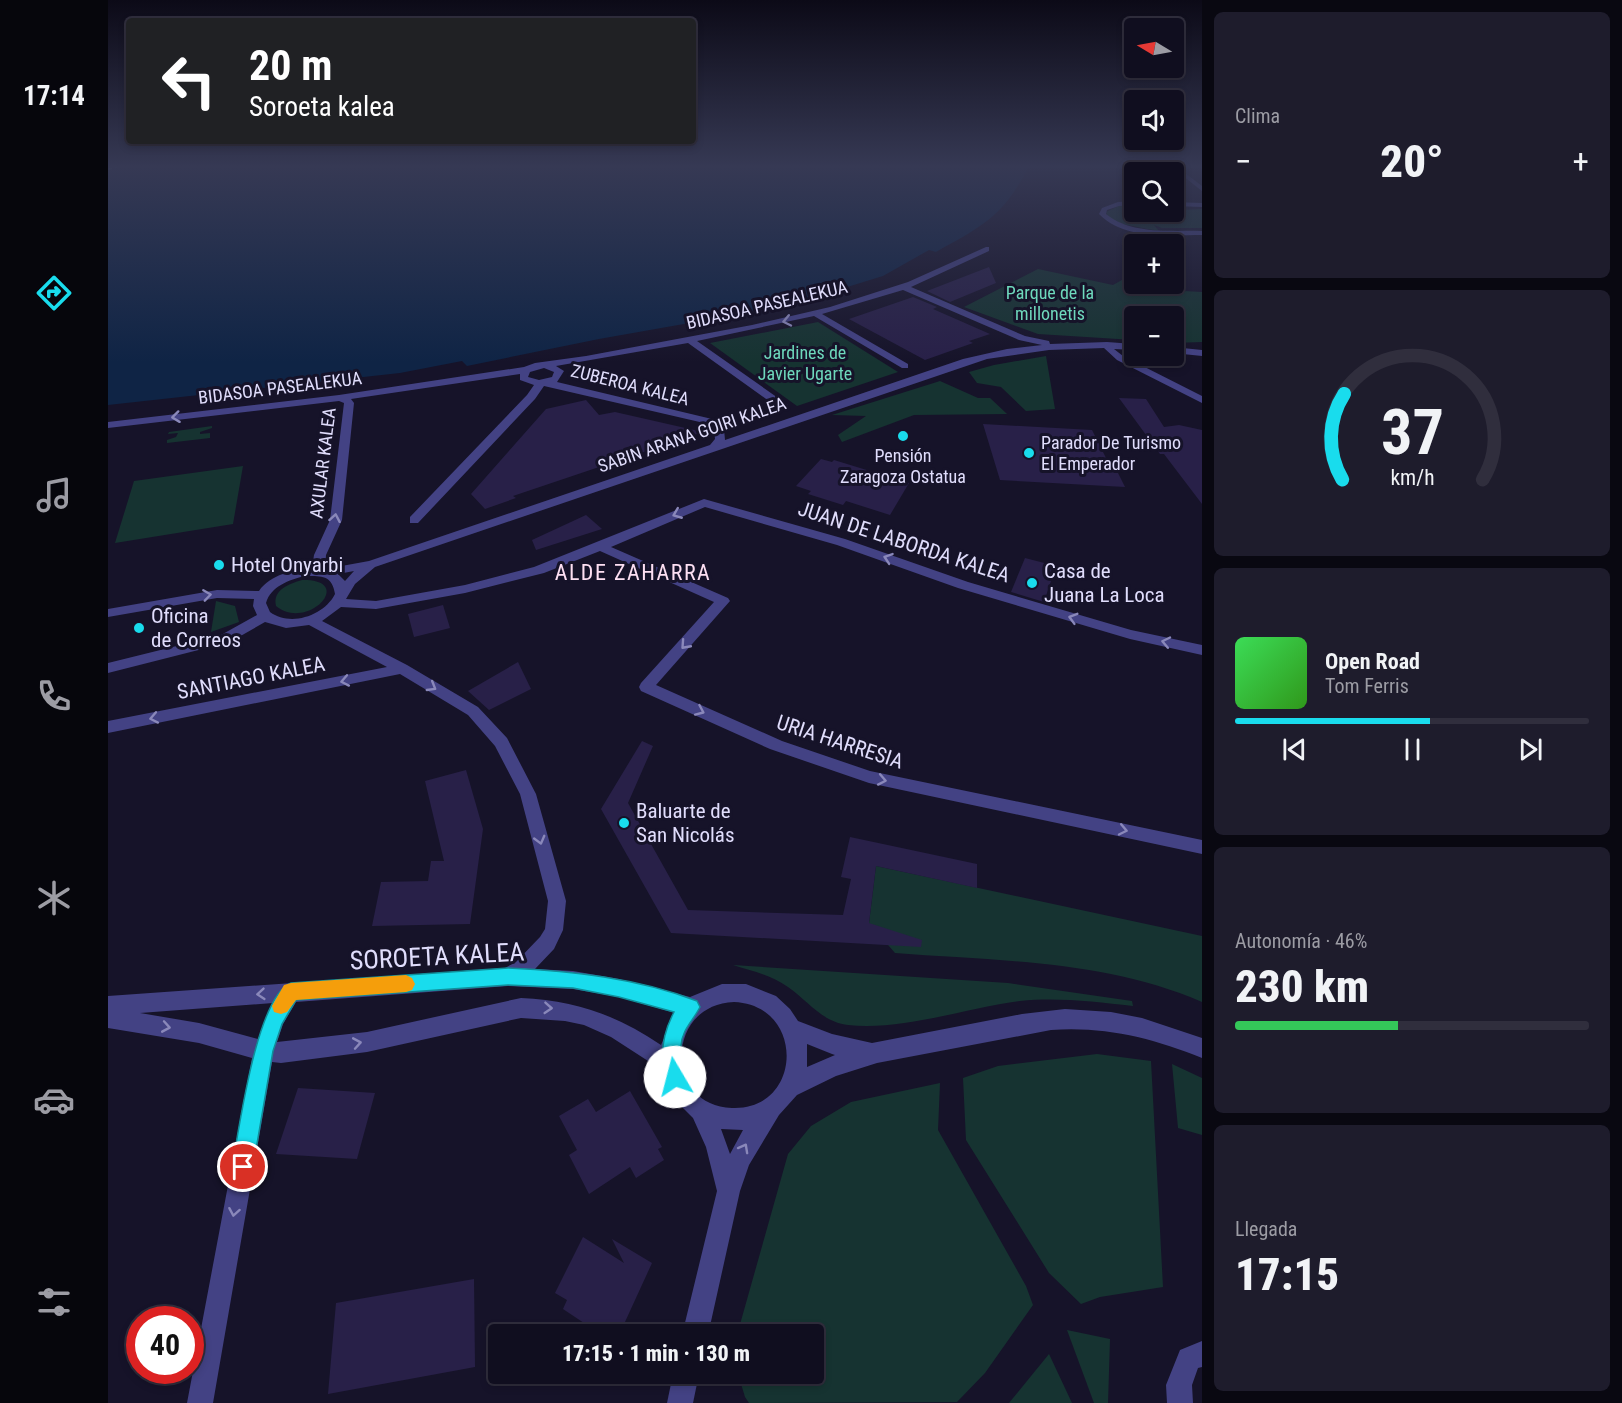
<!DOCTYPE html>
<html lang="es">
<head>
<meta charset="utf-8">
<style>
	:root { --surface:#100e1f; --page:#1e1c2c; --text:#f1f3f6; --muted:#9c9ca4; --line:#302e3d; --accent:#19dced }
	body { margin:0; font-family:"Roboto Condensed",sans-serif; background:var(--page); color:var(--text); height:100vh; display:flex; flex-direction:column; font-size:22px; white-space:nowrap }
	* { box-sizing:border-box; margin:0 }
	p { font-size:20px; color:var(--muted) }
	.icon { flex:none; width:33px; height:33px; fill:none; stroke:currentColor; stroke-width:2; stroke-linecap:round; stroke-linejoin:round }
	.map { position:relative; flex:1; overflow:hidden }
	.details { display:flex; flex-direction:column; gap:12px; padding:12px; background:#090811; width:420px }
	.details>* { flex:none }
	.top-card { position:absolute; left:18px; top:18px; width:570px; height:126px; border-radius:6px; box-shadow:0 3px 9px #0003,0 0 0 2px var(--line); background:#202124; color:#fff; overflow:hidden }
	.needle { width:39px; rotate:280deg }
	.fabs { position:absolute; left:1016px; top:18px; display:grid; gap:12px }
	.fabs a { display:grid; place-items:center; width:60px; height:60px; border-radius:6px; background:var(--surface); box-shadow:0 3px 9px #0003,0 0 0 2px var(--line); font-size:30px }
	.speed { position:absolute; left:18px; top:1306px; display:flex; gap:12px; font-size:30px; font-weight:700; text-align:center }
	.speed>* { display:grid; place-content:center; width:78px; height:78px; border-radius:50%; background:var(--surface); box-shadow:0 3px 9px #0003,0 0 0 2px var(--line); line-height:1 }
	.speed .limit { border:9px solid #d22; background:#fff; color:#111 }
	.pin { position:absolute; display:grid; place-items:center; width:51px; height:51px; color:#fff; margin:-26px; border:3px solid #fff; border-radius:50%; box-shadow:0 2px 6px #0007 }
	.me { position:absolute; width:66px; margin:-33px; rotate:352deg; stroke-linejoin:round; filter:drop-shadow(0 0 4px #0008) }
	.turn { display:flex; align-items:center; gap:21px; height:126px; padding:0 24px; font-size:27px }
	.turn .icon { width:78px; height:78px; stroke-width:2.5 }
	.turn b { display:block; font-size:42px; line-height:51px }
	.big { font-size:45px; font-weight:800; line-height:1.1 }
	.details .card { flex:1; display:flex; flex-direction:column; justify-content:center; gap:9px; min-width:0; padding:0 21px; border-radius:9px; background:var(--page) }
	.details .dial { align-items:center; gap:0 }
	.dial svg { height:156px; overflow:visible; fill:none; stroke:var(--line); stroke-width:7; stroke-linecap:round; text-anchor:middle }
	.dial text { fill:var(--text); stroke:none }
	.song { display:flex; align-items:center; gap:18px }
	.cover { width:72px; height:72px; border-radius:9px; background:linear-gradient(135deg,hsl(130 70% 55%),hsl(110 70% 35%)) }
	.played { height:6px; border-radius:3px; background:linear-gradient(90deg,var(--accent) 55%,var(--line) 55%) }
	.keys { display:flex; justify-content:space-around; direction:ltr }
	.heat { display:flex; justify-content:space-between; align-items:center; font-size:33px; direction:ltr }
	.charge { height:9px; border-radius:4px; background:linear-gradient(90deg,#34c759 46%,var(--line) 0) }
	.trip { position:absolute; left:380px; top:1324px; width:336px; height:60px; border-radius:6px; background:var(--surface); box-shadow:0 3px 9px #0003,0 0 0 2px var(--line); font-weight:800; line-height:60px; text-align:center }
	main { display:flex; flex:1; min-height:0 }
	.menu { display:flex; flex-direction:column; width:108px; justify-content:space-around; align-items:center; background:#06060c; color:var(--muted) }
	.menu .icon { width:42px; height:42px }
	.menu .active { color:var(--accent) }
	.menu b { font-size:27px; color:var(--text) }
	.map>svg:first-child { display:block }
	.green { fill:#163331 }
	.water { fill:#0f2445 }
	.lines { fill:none; stroke-linecap:round; stroke-linejoin:round }
	.ferry { stroke:#74bbf4; stroke-width:1.5; stroke-dasharray:4 3; stroke-linecap:butt }
	.building { fill:#282048 }
	.minor { fill:#434284; fill-rule:evenodd }
	.oneway { stroke:#8a88ba }
	.route { fill:#19dced; stroke:#108f9a; stroke-width:1.5 }
	.slow { fill:#f59e0b }
	.poi-dot { fill:#19dced; stroke:#161329; stroke-width:2 }
	.labels { text-anchor:middle; stroke-width:6; stroke-linejoin:round; paint-order:stroke }
	.far-park-label { font-size:18px; fill:#6ed8bc; stroke:#161329 }
	.far-street-label { font-size:18px; fill:#e0ddfc; stroke:#161329 }
	.far-poi-label { font-size:18px; fill:#e0ddfc; stroke:#161329; text-anchor:start }
	.street-label { font-size:21px; fill:#e0ddfc; stroke:#161329 }
	.poi-label { font-size:21px; fill:#e0ddfc; stroke:#161329; text-anchor:start }
	.neighbourhood-label { font-size:22px; letter-spacing:1.5px; fill:#fddff2; stroke:#161329 }
	.near-street-label { font-size:26px; fill:#e0ddfc; stroke:#161329 }
</style>
</head>
<body>
<main>
<nav class="menu">
<b>17:14</b>
<svg class="icon active" aria-label="directions" viewBox="0 0 24 24"><path d="M12 3l9 9-9 9-9-9zM9 14v-3h6M13 9l2 2-2 2"/></svg>
<svg class="icon" aria-label="music" viewBox="0 0 24 24"><path d="M9 18V5l10-2v13"/><circle cx="6" cy="18" r="3"/><circle cx="16" cy="16" r="3"/></svg>
<svg class="icon" aria-label="phone" viewBox="0 0 24 24"><path d="M5 4h4l2 5-3 2q2 4 5 5l2-3 5 2v4C11 20 4 13 5 4z"/></svg>
<svg class="icon" aria-label="climate" viewBox="0 0 24 24"><path d="M12 3v18M4 7l16 10M4 17L20 7"/></svg>
<svg class="icon" aria-label="car" viewBox="0 0 24 24"><path d="M5 17H2v-5l4-1 3-4h7l3 4 3 1v5h-3M9 17h6M6 11h13"/><circle cx="7" cy="17" r="2"/><circle cx="17" cy="17" r="2"/></svg>
<svg class="icon" aria-label="filters" viewBox="0 0 24 24"><path d="M4 7h16M4 17h16"/><circle cx="9" cy="7" r="2"/><circle cx="15" cy="17" r="2"/></svg>
</nav>
<div class="map">
<svg width="1094" height="1403" viewBox="0 0 1094 1403">
	<rect width="100%" height="100%" fill="#161329"/>
	<g class="green">
		<path d="M1013,205h11l2,7 68,-3v19h-40l-8,-3 5,6 -37,-7 -14,-7 -2,-5z"/>
		<path d="M930,269l75,16 16,-9 5,2v6h14l18,6 36,2v50l-29,1v-27h-39v24l-96,-6 -74,-27z"/>
		<path d="M710,322l80,50 -101,34 -87,-63z"/>
		<path d="M938,356l9,53 -29,2 -25,-24 -24,-4 -8,-11 25,-7z"/>
		<path d="M832,381l38,17h12l17,16 -93,1 -72,27 -4,-7 28,-19 -34,-1z"/>
		<path d="M104,426v2l-12,4v2l10,-1v5l-43,5v-3l9,-3 2,-4 -10,1 1,-2z"/>
		<path d="M135,466l-10,58 -118,19 19,-62z"/>
		<path d="M194,580c55,-1 5,52 -26,26 -4,-16 13,-22 26,-26z"/>
		<path d="M108,601l19,5 4,16 -28,10z"/>
		<path d="M768,866l326,70v66c-96,-42 -204,-41 -307,-49l-26,-30z"/>
		<path d="M625,965l275,18 124,18 1,5c-38,-4 -75,-9 -113,-5 -53,7 -119,30 -172,24 -26,-3 -40,-24 -60,-38 -17,-12 -36,-16 -55,-22z"/>
		<path d="M989,1054l54,7 12,226 -63,10 -19,7 -32,-31 -83,-133 -3,-62 35,-12z"/>
		<path d="M1064,1064l30,14v57l-24,-7z"/>
		<path d="M832,1083l-2,47 88,156 7,19 -48,68 -28,29 -208,1 -4,-6 -7,-23h75v-39h-76l51,-181 23,-28 40,-24z"/>
		<path d="M959,1330l43,9 -2,64h-14z"/>
		<path d="M941,1354l23,49h-63z"/>
	</g>
	<path class="water" d="M0,166h921c-25,50 -46,60 -93,86l-7,-2 -46,26 -52,16 -102,24 -130,23 -132,27 -5,-5 -62,12 -292,32z"/>
	<g class="lines">
		<path class="ferry" d="M0,169l14,-3"/>
	</g>
	<g class="building">
		<path d="M881,267l7,16 -46,19 -23,-11z"/>
		<path d="M805,297l24,10 -4,2 57,25 -21,7 4,2 -48,17 -76,-41z"/>
		<path d="M1011,398l27,1 18,28 15,-2 23,5v74l-38,-50h-4z"/>
		<path d="M478,400l13,15 16,-3 88,20 -190,64 3,2 -31,11 -14,-15 75,-85z"/>
		<path d="M875,424l109,6 16,32 5,1 12,24 -125,-7z"/>
		<path d="M713,459l11,3 2,-2 75,23 -19,32 -44,-14 -3,4 -35,-11 3,-3 -15,-5z"/>
		<path d="M478,515l16,14 -66,21 -4,-10z"/>
		<path d="M917,558l31,8 -12,36 -33,-10z"/>
		<path d="M335,605l7,23 -36,9 -6,-23z"/>
		<path d="M410,662l13,27 -42,21 -21,-19z"/>
		<path d="M534,741l11,5 -25,57 60,107 155,5 8,-36 -10,-2 9,-40 127,27v24l-101,-22 -7,57 53,17 -1,7 -250,-14 -70,-124z"/>
		<path d="M358,770l17,59 -13,95 -98,2 9,-44 47,-1 3,-20h13l-19,-80z"/>
		<path d="M190,1088l77,5 -18,66 -81,-5z"/>
		<path d="M522,1091l32,56 -4,2 6,11 -28,18 -6,-11 -41,27 -20,-39 8,-5 -18,-34 29,-17 8,13z"/>
		<path d="M475,1237l41,26 -12,-24 40,24 -33,72h-17l-39,-26 4,-9 -12,-7z"/>
		<path d="M366,1279l1,88 -147,27 8,-91z"/>
	</g>
	<g class="lines">
		<g class="minor">
			<path d="M1077,173l17,13v5l-19,-15z"/>
			<path d="M1026,201v4l-15,1 -12,4 -1,4c26,21 64,16 96,17v4c-33,0 -78,5 -103,-21l3,-6 16,-6z"/>
			<path d="M1065,202l29,1v4l-29,-1z"/>
			<path d="M878,247h3v4l-78,36 114,49 24,5 1,3 57,-2 27,2v6l-20,-1 9,7 79,40v7l-85,-43 -13,-12 -55,2 -62,9 -612,208 -20,17 -9,15 30,2 89,-16 69,-18 170,-68 141,40 123,43 163,48 71,15v10l-72,-16 -172,-51 -121,-43 -132,-38 -94,40 117,51 2,3 -74,84 126,56 88,30 332,69v14l-333,-71 -99,-34 -129,-58 -2,-4 2,-4 73,-81 -114,-51 -56,22 -79,20 -89,16 -35,-2 -19,14 85,44 71,42 29,31 29,56 30,107 -3,29 -9,19 -19,20 38,2 46,8 71,18 32,-13h24l30,12 14,13 8,12 34,13 40,9 150,-29 43,-5 46,3 31,6 60,20v20c-49,-20 -98,-32 -151,-28l-174,33 -41,13 -39,19 -18,20 -30,50 -9,26 -32,144h-26l35,-144 -11,-44 -13,-29 -19,-19 -12,-29 -51,-33 -27,-12 -19,-4 -44,-3 -154,34 -86,11 -9,-1 -59,341h-26l65,-345 -53,-15 -91,-15v-32l397,-28 11,-6 24,-25 5,-8 3,-28 -28,-107 -25,-48 -27,-31 -68,-41 -292,59v-12l279,-54 -78,-42 -23,3 -21,-6 -35,20 -122,31v-10l113,-28 36,-20 -4,-9 1,-7 -37,-1 -109,19v-8l109,-19 42,1c11,-16 35,-22 53,-23l2,-13 16,-35 14,-117 -5,-2 -231,27v-6l231,-27 185,-28 11,-4 51,-7 166,-31 78,-18 78,-25zM795,290l116,50 23,5 -35,4 -44,10 -238,81 -1,-11 -12,-10 -155,-37 7,-11 -8,-5 132,-23 92,66h8v-4l-91,-64 117,-25 88,52h6v-4l-86,-50zM436,368l10,4 -2,5 -13,3 -11,-3 2,-5zM412,374v6l14,5 -7,10 -117,122v6h8l117,-124 9,-13 160,37 10,7 1,9 -5,6 -341,116 -44,8 1,-14 16,-35 12,-117 -3,-4zM246,571l-9,10 -7,-7zM197,576c17,0 27,-1 30,18 -11,22 -45,33 -65,18l-4,-9c5,-17 23,-23 39,-27zM400,986l65,3 46,8 56,16 -14,32c-44,-30 -87,-45 -140,-47l-154,34 -90,10 6,-18 13,-22zM626,1002c72,3 69,109 -2,106 -67,-2 -68,-103 2,-106zM165,1003l-15,36 -59,-16 -59,-10zM699,1044l25,10 3,1 -28,12zM613,1129l22,1 -13,24z"/>
			<path d="M1065,347l29,3v6l-29,-3z"/>
			<path d="M1094,1341v26l-4,1 -6,17 1,18h-26l-1,-18 14,-35z"/>
			<path d="M565,1374h26l-6,29h-26z"/>
		</g>
	</g>
	<defs><path id="oneway-chevron" d="M-2-3.5L2.5 0L-2 3.5" fill="none" stroke-width="1.6" stroke-linecap="round" stroke-linejoin="round" transform="scale(1.5)"/></defs>
	<g class="oneway">
		<use href="#oneway-chevron" transform="translate(679 321) rotate(168)"/>
		<use href="#oneway-chevron" transform="translate(68 417) rotate(173)"/>
		<use href="#oneway-chevron" transform="translate(569 514) rotate(158)"/>
		<use href="#oneway-chevron" transform="translate(227 518) rotate(-80)"/>
		<use href="#oneway-chevron" transform="translate(780 558) rotate(-161)"/>
		<use href="#oneway-chevron" transform="translate(99 595) rotate(-8)"/>
		<use href="#oneway-chevron" transform="translate(965 618) rotate(-164)"/>
		<use href="#oneway-chevron" transform="translate(1058 642) rotate(-168)"/>
		<use href="#oneway-chevron" transform="translate(577 645) rotate(132)"/>
		<use href="#oneway-chevron" transform="translate(237 681) rotate(169)"/>
		<use href="#oneway-chevron" transform="translate(324 687) rotate(31)"/>
		<use href="#oneway-chevron" transform="translate(592 711) rotate(24)"/>
		<use href="#oneway-chevron" transform="translate(46 718) rotate(169)"/>
		<use href="#oneway-chevron" transform="translate(774 780) rotate(11)"/>
		<use href="#oneway-chevron" transform="translate(1015 830) rotate(12)"/>
		<use href="#oneway-chevron" transform="translate(432 840) rotate(75)"/>
		<use href="#oneway-chevron" transform="translate(153 994) rotate(175)"/>
		<use href="#oneway-chevron" transform="translate(440 1008) rotate(4)"/>
		<use href="#oneway-chevron" transform="translate(58 1027) rotate(10)"/>
		<use href="#oneway-chevron" transform="translate(249 1043) rotate(-10)"/>
		<use href="#oneway-chevron" transform="translate(636 1148) rotate(-61)"/>
		<use href="#oneway-chevron" transform="translate(126 1212) rotate(100)"/>
	</g>
	<linearGradient id="sky" x2="0" y2="1"><stop stop-color="#0c0a17"/><stop offset="0.46" stop-color="#363954"/><stop offset="1" stop-color="#363954" stop-opacity="0"/></linearGradient>
	<rect width="1094" height="362" fill="url(#sky)"/>
	<path class="route" d="M400,968c63,3 130,10 189,33l3,6c-7,14 -18,22 -19,39 -2,13 6,25 1,37l-7,3 -7,-3c-10,-25 -6,-48 6,-71l-55,-15 -46,-9 -65,-3 -212,15 -14,24 -9,27 -20,116 -3,8 -7,3 -8,-3 -3,-8c7,-36 24,-170 59,-184z"/>
	<path class="slow" d="M298,975l6,3 3,6 -3,6 -6,2 -110,8 -9,12 -6,2 -7,-2 -2,-6 12,-21 7,-2z"/>
	<g class="poi-dot">
		<circle cx="795" cy="436" r="6"/>
		<circle cx="921" cy="453" r="6"/>
		<circle cx="111" cy="565" r="6"/>
		<circle cx="924" cy="583" r="6"/>
		<circle cx="31" cy="628" r="6"/>
		<circle cx="516" cy="823" r="6"/>
	</g>
	<g class="labels">
		<g class="far-park-label">
			<text x="942" y="299">Parque de la<tspan x="942" dy="21">millonetis</tspan></text>
			<text x="697" y="359">Jardines de<tspan x="697" dy="21">Javier Ugarte</tspan></text>
		</g>
		<g class="far-street-label">
			<text transform="translate(659 305) rotate(-13)" y="6">BIDASOA PASEALEKUA</text>
			<text transform="translate(522 385) rotate(14)" y="6">ZUBEROA KALEA</text>
			<text transform="translate(172 388) rotate(-7)" y="6">BIDASOA PASEALEKUA</text>
			<text transform="translate(584 435) rotate(-19)" y="6">SABIN ARANA GOIRI KALEA</text>
			<text transform="translate(215 463) rotate(-83)" y="6">AXULAR KALEA</text>
		</g>
		<g class="far-poi-label">
			<text x="933" y="449">Parador De Turismo<tspan x="933" dy="21">El Emperador</tspan></text>
			<text x="795" y="462" text-anchor="middle">Pensión<tspan x="795" dy="21">Zaragoza Ostatua</tspan></text>
		</g>
		<g class="street-label">
			<text transform="translate(796 542) rotate(18)" y="7">JUAN DE LABORDA KALEA</text>
			<text transform="translate(143 678) rotate(-11)" y="7">SANTIAGO KALEA</text>
			<text transform="translate(732 742) rotate(18)" y="7">URIA HARRESIA</text>
		</g>
		<g class="poi-label">
			<text x="123" y="572">Hotel Onyarbi</text>
			<text x="936" y="578">Casa de<tspan x="936" dy="24">Juana La Loca</tspan></text>
			<text x="43" y="623">Oficina<tspan x="43" dy="24">de Correos</tspan></text>
			<text x="528" y="818">Baluarte de<tspan x="528" dy="24">San Nicolás</tspan></text>
		</g>
		<g class="neighbourhood-label">
			<text x="525" y="580">ALDE ZAHARRA</text>
		</g>
		<g class="near-street-label">
			<text transform="translate(329 956) rotate(-3)" y="9">SOROETA KALEA</text>
		</g>
	</g>
</svg>
<div class="fabs">
<a><svg class="needle" viewBox="-14 -14 28 28"><path d="M0-13l5 13h-10z" fill="#e53935"/><path d="M0 13l5-13h-10z" fill="#9c9ca4"/></svg></a>
<a><svg class="icon" aria-label="sound" viewBox="0 0 24 24"><path d="M4 9h4l5-4v14l-5-4H4zM17 9q2 3 0 6"/></svg></a>
<a><svg class="icon" aria-label="search" viewBox="0 0 24 24"><circle cx="10" cy="10" r="6"/><path d="M15 15l6 6"/></svg></a>
<a>+</a>
<a>−</a>
</div>
<div class="speed"><div class="limit">40</div></div>
<div class="pin" style="left:135px;top:1167px;background:#d93025"><svg class="icon" aria-label="arrive" viewBox="0 0 24 24"><path d="M6 21V4h12l-3 4 3 4H6"/></svg></div>
<svg class="me" style="left:567px;top:1077px" viewBox="-20 -20 40 40"><circle r="19" fill="#fff"/><path d="M0-13L10 11 0 6-10 11z" fill="#19dced"/></svg>
<div class="trip">17:15 · 1 min · 130 m</div>
<div class="top-card">
<div class="turn"><svg class="icon" aria-label="left" viewBox="0 0 24 24"><path d="M17 20v-9H6M10 6l-5 5 5 5"/></svg><div><b>20 m</b>Soroeta kalea</div></div>
</div>
</div>
<section class="details">
<div class="card"><p>Clima</p>
<div class="heat"><a>−</a><b class="big">20°</b><a>+</a></div>
</div>
<div class="card dial"><svg viewBox="0 0 100 80">
<path d="M14 69A42 42 0 1 1 86 69"/>
<path d="M14 69A42 42 0 0 1 15 25" stroke="#19dced"/>
<text x="50" y="56" font-size="32" font-weight="700">37</text>
<text x="50" y="72" font-size="11">km/h</text>
</svg></div>
<div class="card">
<div class="song"><i class="cover"></i><div><b>Open Road</b><p>Tom Ferris</p></div></div>
<div class="played"></div>
<div class="keys"><svg class="icon" aria-label="previous" viewBox="0 0 24 24"><path d="M18 5L8 12l10 7zM5 5v14"/></svg><svg class="icon" aria-label="pause" viewBox="0 0 24 24"><path d="M8 5v14M16 5v14"/></svg><svg class="icon" aria-label="next" viewBox="0 0 24 24"><path d="M6 5l10 7-10 7zM19 5v14"/></svg></div>
</div>
<div class="card"><p>Autonomía · 46%</p><b class="big">230 km</b><div class="charge"></div></div>
<div class="card"><p>Llegada</p><b class="big">17:15</b></div>
</section>
</main>
</body>
</html>
